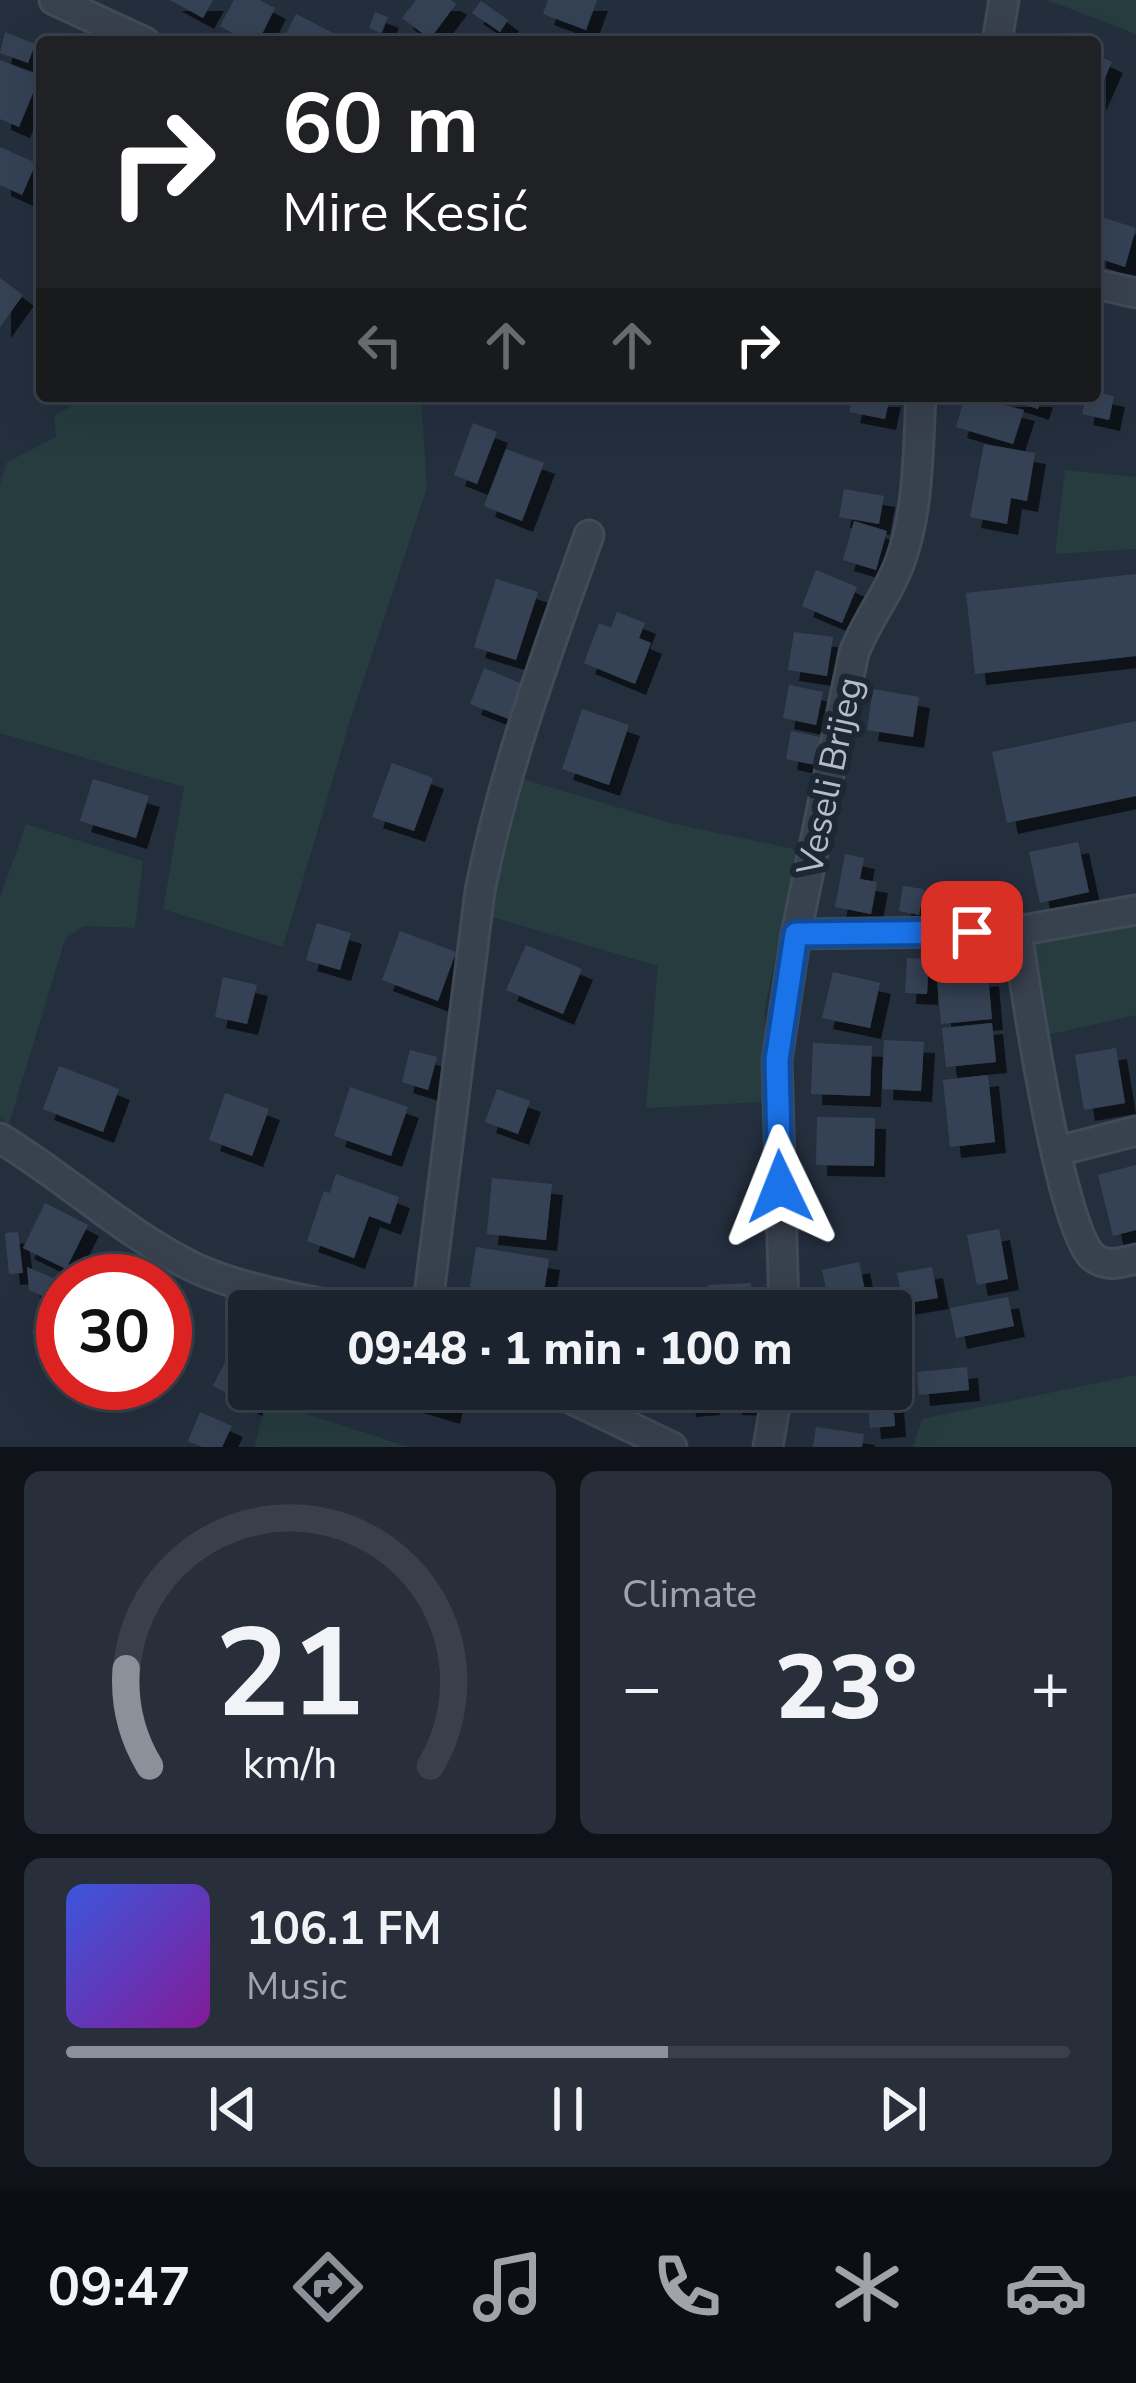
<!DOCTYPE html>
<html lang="en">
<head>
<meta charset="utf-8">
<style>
	:root { --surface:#1b232e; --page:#282f3a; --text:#f1f3f6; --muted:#a0a4aa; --line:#39404a; --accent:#8c9099 }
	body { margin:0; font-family:"Nunito Sans",sans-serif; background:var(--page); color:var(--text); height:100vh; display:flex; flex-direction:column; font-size:45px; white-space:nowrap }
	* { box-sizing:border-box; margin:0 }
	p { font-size:39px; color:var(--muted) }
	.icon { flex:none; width:66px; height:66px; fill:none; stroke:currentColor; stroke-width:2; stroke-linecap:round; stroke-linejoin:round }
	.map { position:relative; height:1447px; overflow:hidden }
	.sheet { display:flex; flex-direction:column; gap:24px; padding:24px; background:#0f1319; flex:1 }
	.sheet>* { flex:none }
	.guide { position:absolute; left:36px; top:36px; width:1065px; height:366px; border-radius:12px; box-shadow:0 12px 48px #0002,0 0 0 3px var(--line); background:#202124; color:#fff; overflow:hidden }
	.speed { position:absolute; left:36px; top:1254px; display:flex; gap:24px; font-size:60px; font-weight:700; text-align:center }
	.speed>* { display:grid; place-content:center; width:156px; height:156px; border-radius:50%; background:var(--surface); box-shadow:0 12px 48px #0002,0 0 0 3px var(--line); line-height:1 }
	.speed .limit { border:18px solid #d22; background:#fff; color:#111 }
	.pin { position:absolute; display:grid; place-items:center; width:102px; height:102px; color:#fff; margin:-51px; border-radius:24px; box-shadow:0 6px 18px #0006 }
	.me { position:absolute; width:132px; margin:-66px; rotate:358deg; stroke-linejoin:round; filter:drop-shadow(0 0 9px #0008) }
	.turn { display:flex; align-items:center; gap:42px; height:252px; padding:0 48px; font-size:54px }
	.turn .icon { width:156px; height:156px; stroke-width:2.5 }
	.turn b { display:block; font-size:84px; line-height:102px }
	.lanes { display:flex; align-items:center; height:114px; padding:0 48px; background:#0003; justify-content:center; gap:60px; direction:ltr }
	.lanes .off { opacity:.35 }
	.big { font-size:90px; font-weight:800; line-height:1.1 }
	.sheet .card { flex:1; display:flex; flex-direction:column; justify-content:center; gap:18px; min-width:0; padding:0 42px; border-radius:18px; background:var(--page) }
	.sheet .dial { align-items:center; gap:0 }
	.dial svg { height:312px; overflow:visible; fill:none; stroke:var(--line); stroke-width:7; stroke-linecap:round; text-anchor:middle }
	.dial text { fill:var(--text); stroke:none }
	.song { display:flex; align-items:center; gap:36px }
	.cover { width:144px; height:144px; border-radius:18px; background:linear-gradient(135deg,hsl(230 70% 55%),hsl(290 70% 35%)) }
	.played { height:12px; border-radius:6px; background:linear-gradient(90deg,var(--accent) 60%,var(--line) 60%) }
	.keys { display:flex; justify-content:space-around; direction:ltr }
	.heat { display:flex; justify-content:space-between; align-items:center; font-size:66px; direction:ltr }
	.sheet .tiles { flex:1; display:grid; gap:24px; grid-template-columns:1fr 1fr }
	.card:last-child { grid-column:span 2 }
	.trip { position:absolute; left:228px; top:1290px; width:684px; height:120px; border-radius:12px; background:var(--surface); box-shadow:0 12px 48px #0002,0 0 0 3px var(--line); font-weight:800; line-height:120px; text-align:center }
	.tab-bar { display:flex; height:192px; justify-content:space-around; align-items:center; background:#0b0e12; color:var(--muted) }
	.tab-bar .icon { width:84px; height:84px }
	.tab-bar .on { color:var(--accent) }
	.tab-bar b { font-size:54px; color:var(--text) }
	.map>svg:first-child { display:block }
	.green { fill:#263c3f }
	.building { fill:#364354; filter:url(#shadow) }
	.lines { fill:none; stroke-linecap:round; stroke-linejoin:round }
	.street-casing { stroke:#414a57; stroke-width:33 }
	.street { stroke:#38414e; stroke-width:27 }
	.route-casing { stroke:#114b97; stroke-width:30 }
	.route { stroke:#1a73e8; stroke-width:21 }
	.labels { text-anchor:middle; stroke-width:12; stroke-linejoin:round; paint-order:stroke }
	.street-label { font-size:36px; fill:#b4bcc9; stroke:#1d2633 }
</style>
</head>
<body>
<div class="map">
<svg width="1136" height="1447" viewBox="0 0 1136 1447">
	<defs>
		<filter id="shadow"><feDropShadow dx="11" dy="11" stdDeviation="0" flood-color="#0009"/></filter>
	</defs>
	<rect width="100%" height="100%" fill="#242f3e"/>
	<g class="green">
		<path d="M1047,0h89v34z"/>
		<path d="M88,396h333l6,92 -77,233 -67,226 -120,-38 21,-122 -184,-54v-249l7,-22 49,-25 -2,-21z"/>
		<path d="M1065,470l71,7v72l-81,5z"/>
		<path d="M519,778l152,45 127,27 -33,157v95l-119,6 12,-142 -173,-51z"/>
		<path d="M26,824l117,37 -8,67 -52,-2 -18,13 -56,185 -9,-6v-220z"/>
		<path d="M1136,926v89l-89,20 -15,-90z"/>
		<path d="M1136,1375v72h-223l9,-28z"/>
		<path d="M267,1401l142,46h-155z"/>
	</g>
	<g class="building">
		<path d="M170,0h43l-10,18z"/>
		<path d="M234,0h25l16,8 -17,34h-9l-29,-16z"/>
		<path d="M416,0h34l6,4 -26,35 -28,-21z"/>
		<path d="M548,0h49l-11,30 -43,-16z"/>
		<path d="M481,1l27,19 -8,12 -28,-19z"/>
		<path d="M375,12l13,5 -7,16 -12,-5z"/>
		<path d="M296,14l39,20 -4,8h-49z"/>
		<path d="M5,32l30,12 -7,19 -28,-10z"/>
		<path d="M1095,54l17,8 -17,38z"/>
		<path d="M0,60l40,16 -21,51 -19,-8z"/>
		<path d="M0,147l36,16 -14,32 -22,-10z"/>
		<path d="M1095,215l41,13 -11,39 -30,-10z"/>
		<path d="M0,278l23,17 -23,32z"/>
		<path d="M1095,392l19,4 -5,24 -27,-6 4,-18h9z"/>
		<path d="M853,396h37l-5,23 -36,-7z"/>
		<path d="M965,396l59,14 -11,34 -57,-17z"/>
		<path d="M998,396h44l-4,13z"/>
		<path d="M473,423l24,9 -20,52 -23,-9z"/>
		<path d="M984,444l51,9 -8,48 -16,-3 -4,26 -37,-7z"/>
		<path d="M506,449l38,14 -22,58 -38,-15z"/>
		<path d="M844,489l40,7 -5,28 -40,-7z"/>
		<path d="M854,521l33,10 -11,39 -33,-10z"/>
		<path d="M816,570l41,17 -15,36 -40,-17z"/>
		<path d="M1136,574v82l-161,18 -9,-81z"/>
		<path d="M496,579l42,13 -22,68 -42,-13z"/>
		<path d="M617,612l28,11 -6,15 12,5 -16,41 -51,-21 15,-40 12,5z"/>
		<path d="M794,632l39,5 -6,39 -39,-6z"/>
		<path d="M484,668l41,17 -14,35 -41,-16z"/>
		<path d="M789,685l34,7 -7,33 -33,-7z"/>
		<path d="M873,689l46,8 -6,40 -46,-7z"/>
		<path d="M582,709l47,16 -20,60 -47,-16z"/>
		<path d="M1136,721v75l-129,27 -15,-71z"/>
		<path d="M791,731l29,6 -5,28 -29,-6z"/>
		<path d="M392,763l41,15 -19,53 -42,-14z"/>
		<path d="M93,779l56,17 -13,42 -56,-17z"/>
		<path d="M1078,842l11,50 -49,11 -11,-51z"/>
		<path d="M845,854l19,4 -4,21 17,3 -6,32 -36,-7z"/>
		<path d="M903,886l21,3 -5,26 -20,-4z"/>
		<path d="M317,923l34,10 -11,37 -34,-10z"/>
		<path d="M400,931l56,21 -18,49 -56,-21z"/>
		<path d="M526,945l56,24 -19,45 -57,-24z"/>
		<path d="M907,958l22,1 -2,35 -22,-1z"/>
		<path d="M833,972l47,11 -10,45 -48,-10z"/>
		<path d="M988,975l4,44 -51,5 -4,-43z"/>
		<path d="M223,977l34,8 -10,39 -32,-7z"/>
		<path d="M992,1023l4,39 -50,5 -4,-39z"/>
		<path d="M884,1040l40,2 -3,49 -39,-2z"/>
		<path d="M813,1043l59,3 -2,50 -59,-2z"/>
		<path d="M1116,1048l9,55 -41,7 -9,-55z"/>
		<path d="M410,1050l27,7 -9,33 -26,-8z"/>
		<path d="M59,1066l60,23 -16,43 -60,-23z"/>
		<path d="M988,1075l7,67 -45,5 -7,-67z"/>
		<path d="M350,1087l58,20 -17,49 -57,-20z"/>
		<path d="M497,1089l33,12 -12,33 -33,-12z"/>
		<path d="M225,1093l44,16 -17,47 -43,-16z"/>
		<path d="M817,1117l58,1 -1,48 -58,-1z"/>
		<path d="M1136,1165v65l-23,6 -15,-61z"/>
		<path d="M336,1174l63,23 -9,27 -21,-8 -15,42 -47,-17 17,-50 6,2z"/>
		<path d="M492,1178l60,6 -6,56 -59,-6z"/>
		<path d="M45,1203l43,22 -22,44 -43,-21z"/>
		<path d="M999,1229l9,50 -31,6 -10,-50z"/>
		<path d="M18,1232l5,41 -14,1 -4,-41z"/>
		<path d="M476,1247l73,12 -8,52 -73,-12z"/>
		<path d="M859,1262l8,38 -37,7 -8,-37z"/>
		<path d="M27,1267l36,15v23l-34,-15z"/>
		<path d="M932,1267l6,31 -35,6 -6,-31z"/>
		<path d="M751,1283l1,28h-43l-1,-26z"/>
		<path d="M1008,1297l6,29 -58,12 -6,-30z"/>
		<path d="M46,1303l17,8v16l-7,15 -24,-10z"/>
		<path d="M230,1352l19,10v27h9l-7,16 -38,-19z"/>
		<path d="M967,1367l2,23 -50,5 -2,-23z"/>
		<path d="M416,1389h39l-6,24 -37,-11z"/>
		<path d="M683,1389h25l1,15 -24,2z"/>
		<path d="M732,1389h33v16l-34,-1z"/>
		<path d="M893,1401l2,25 -25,2 -2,-25z"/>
		<path d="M200,1412l32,14 -10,21h-20l-14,-6z"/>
		<path d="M816,1427l48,7 -2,13h-49z"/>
	</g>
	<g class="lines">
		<g class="street-casing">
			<g id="street">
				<path d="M54,0l91,42"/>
				<path d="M997,42l7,-42"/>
				<path d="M1095,284l41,9"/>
				<path d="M1017,931l119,-21"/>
				<path d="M796,934l221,-3c8,55 43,294 75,325 14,12 28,7 44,3"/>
				<path d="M0,1138c66,40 124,95 193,129 49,23 108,31 161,44"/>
				<path d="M1058,1151l78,-20"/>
				<path d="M427,1311l53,-420c24,-122 67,-238 109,-356"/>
				<path d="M784,1311l-7,-251 19,-126 58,-281c12,-32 35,-60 46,-91 19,-52 18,-112 21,-166"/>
				<path d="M551,1389l121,58"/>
				<path d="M768,1447l10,-58"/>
			</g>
		</g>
		<use href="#street" class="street"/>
	</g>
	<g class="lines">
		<g class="route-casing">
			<path id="route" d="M780,1187l-3,-127 19,-126 176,-2"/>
		</g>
		<use href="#route" class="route"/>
	</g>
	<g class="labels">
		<g class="street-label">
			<text transform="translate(829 776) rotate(-78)" y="13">Veseli Brijeg</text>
		</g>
	</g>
</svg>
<div class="speed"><div class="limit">30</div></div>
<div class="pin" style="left:972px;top:932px;background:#d93025"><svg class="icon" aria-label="arrive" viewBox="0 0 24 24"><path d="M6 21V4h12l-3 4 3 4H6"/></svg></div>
<svg class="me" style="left:780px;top:1187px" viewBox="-20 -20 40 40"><path d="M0-17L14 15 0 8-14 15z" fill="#1a73e8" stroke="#fff" stroke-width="4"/></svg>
<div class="trip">09:48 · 1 min · 100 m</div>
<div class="guide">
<div class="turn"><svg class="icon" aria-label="right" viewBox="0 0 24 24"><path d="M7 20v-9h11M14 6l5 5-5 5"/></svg><div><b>60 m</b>Mire Kesić</div></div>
<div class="lanes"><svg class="icon off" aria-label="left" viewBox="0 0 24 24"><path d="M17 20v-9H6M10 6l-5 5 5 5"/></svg><svg class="icon off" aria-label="ahead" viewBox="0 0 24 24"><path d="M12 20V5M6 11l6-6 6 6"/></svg><svg class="icon off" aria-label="ahead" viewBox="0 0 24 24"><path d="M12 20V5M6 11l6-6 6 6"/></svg><svg class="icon" aria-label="right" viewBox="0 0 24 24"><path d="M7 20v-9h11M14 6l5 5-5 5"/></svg></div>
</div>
</div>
<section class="sheet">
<div class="tiles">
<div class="card dial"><svg viewBox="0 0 100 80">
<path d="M14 69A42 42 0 1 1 86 69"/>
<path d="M14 69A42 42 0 0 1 8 44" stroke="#8c9099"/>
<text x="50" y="56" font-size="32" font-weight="700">21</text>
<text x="50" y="72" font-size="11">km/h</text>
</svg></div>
<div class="card"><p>Climate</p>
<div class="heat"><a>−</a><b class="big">23°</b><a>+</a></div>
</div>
<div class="card">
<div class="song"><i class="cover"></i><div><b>106.1 FM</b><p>Music</p></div></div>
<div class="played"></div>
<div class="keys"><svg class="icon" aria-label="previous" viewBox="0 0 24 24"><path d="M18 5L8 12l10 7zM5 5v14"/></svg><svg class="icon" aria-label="pause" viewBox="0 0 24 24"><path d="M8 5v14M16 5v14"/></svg><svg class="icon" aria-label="next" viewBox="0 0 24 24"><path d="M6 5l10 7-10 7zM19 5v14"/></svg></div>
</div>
</div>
</section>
<nav class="tab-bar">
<b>09:47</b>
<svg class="icon on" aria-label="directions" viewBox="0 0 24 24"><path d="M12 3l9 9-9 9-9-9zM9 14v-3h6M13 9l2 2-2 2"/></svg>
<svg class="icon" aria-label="music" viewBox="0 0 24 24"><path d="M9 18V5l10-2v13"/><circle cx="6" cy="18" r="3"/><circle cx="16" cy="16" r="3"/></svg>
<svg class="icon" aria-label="phone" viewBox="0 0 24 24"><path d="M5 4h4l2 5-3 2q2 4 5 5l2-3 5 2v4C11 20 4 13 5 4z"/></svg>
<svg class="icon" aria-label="climate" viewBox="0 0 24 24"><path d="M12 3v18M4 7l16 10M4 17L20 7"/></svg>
<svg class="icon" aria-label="car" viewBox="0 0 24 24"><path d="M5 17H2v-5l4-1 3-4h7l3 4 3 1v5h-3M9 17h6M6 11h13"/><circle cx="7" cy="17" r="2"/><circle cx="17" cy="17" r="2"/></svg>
</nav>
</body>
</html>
